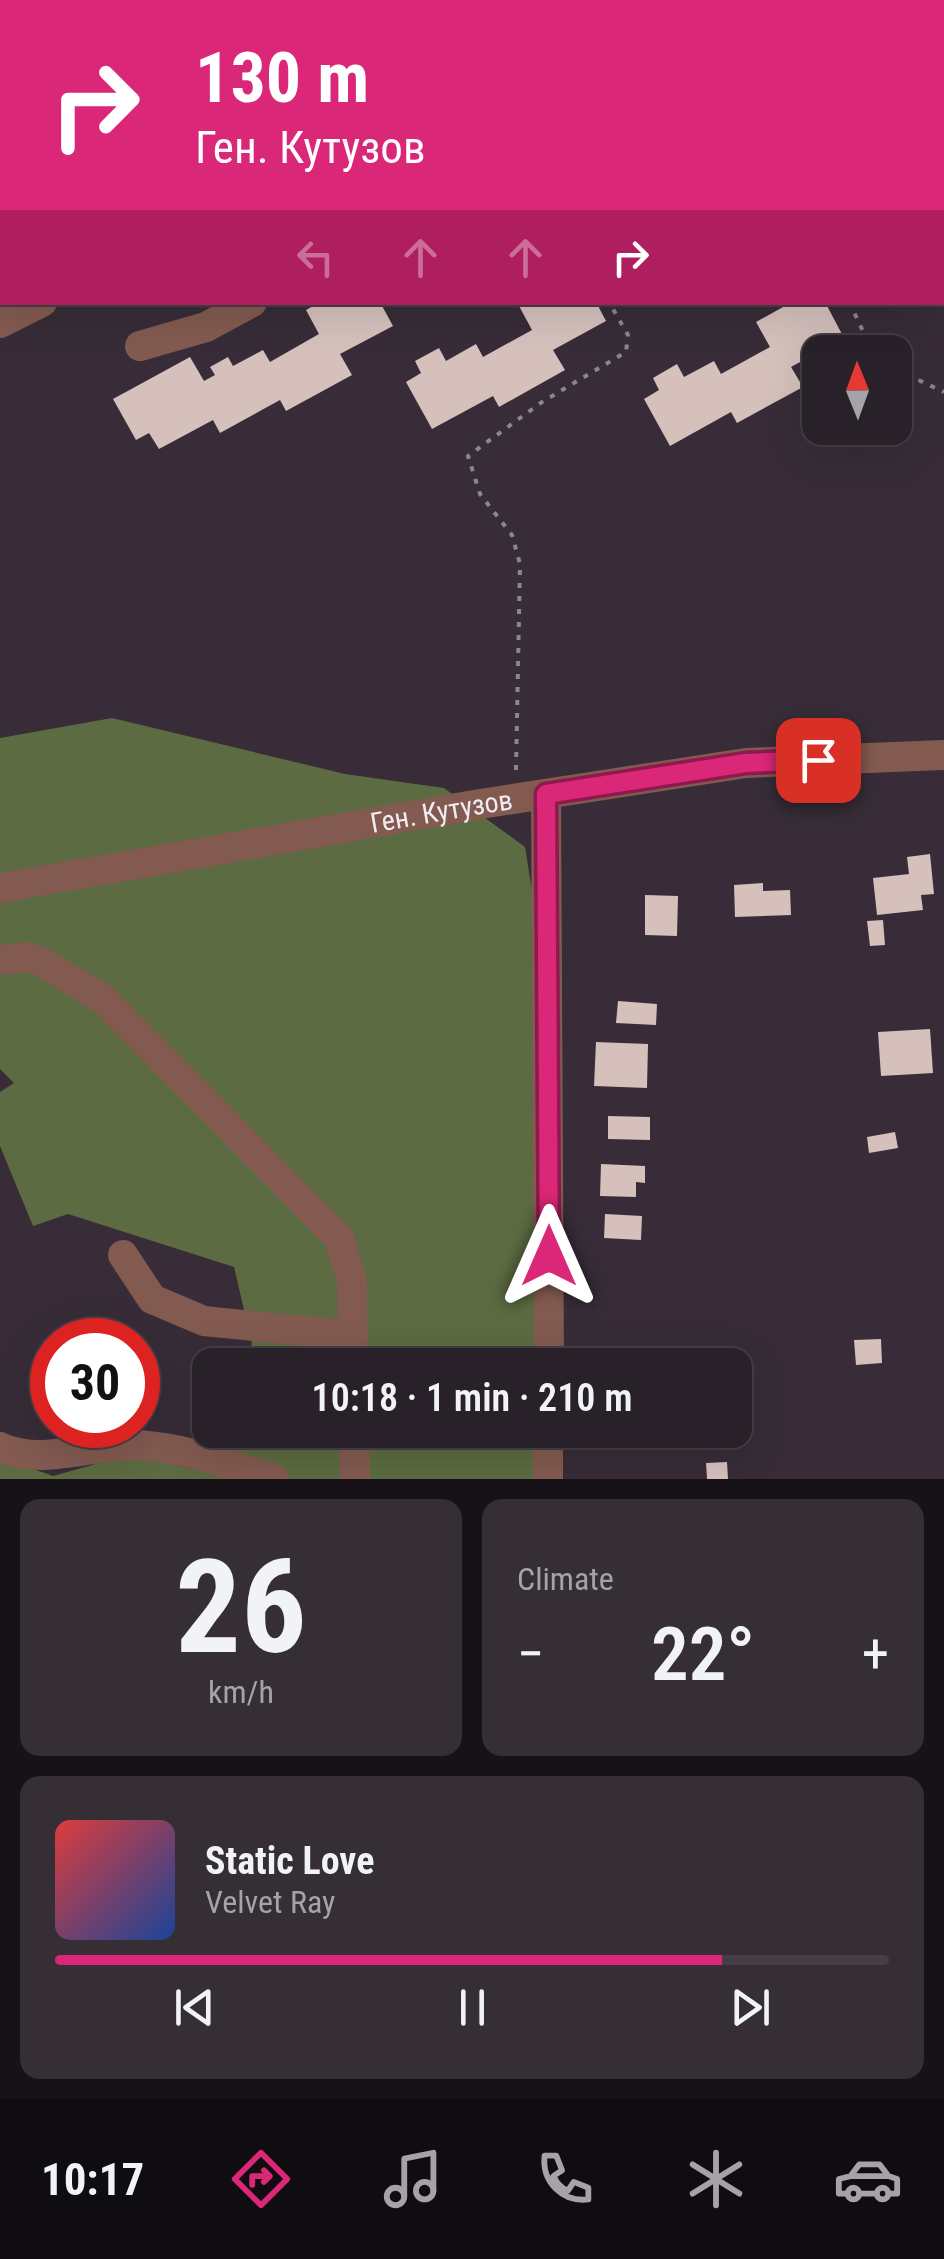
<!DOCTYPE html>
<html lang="en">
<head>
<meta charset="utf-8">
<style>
	:root { --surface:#292129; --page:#352e35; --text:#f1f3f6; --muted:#a5a3a8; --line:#453e46; --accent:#db2777 }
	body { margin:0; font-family:"Roboto Condensed",sans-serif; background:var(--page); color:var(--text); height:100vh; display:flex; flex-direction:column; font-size:38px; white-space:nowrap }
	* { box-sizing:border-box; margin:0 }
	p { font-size:32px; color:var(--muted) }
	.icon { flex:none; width:55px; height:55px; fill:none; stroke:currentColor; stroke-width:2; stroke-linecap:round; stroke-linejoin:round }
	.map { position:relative; height:1479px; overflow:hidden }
	.details { display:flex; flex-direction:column; gap:20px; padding:20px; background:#171217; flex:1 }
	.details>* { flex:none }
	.banner { position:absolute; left:0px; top:0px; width:945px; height:305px; box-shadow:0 10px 40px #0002,0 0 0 2px var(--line); background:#db2777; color:#fff; overflow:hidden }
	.needle { width:65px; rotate:359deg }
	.buttons { position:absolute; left:802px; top:335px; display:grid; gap:20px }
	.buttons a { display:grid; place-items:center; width:110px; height:110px; border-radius:20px; background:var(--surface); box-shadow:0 10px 40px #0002,0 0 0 2px var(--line); font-size:50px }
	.speed { position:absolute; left:30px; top:1318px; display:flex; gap:20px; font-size:50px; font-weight:700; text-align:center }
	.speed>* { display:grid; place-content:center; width:130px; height:130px; border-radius:50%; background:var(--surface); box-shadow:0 10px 40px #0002,0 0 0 2px var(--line); line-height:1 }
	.speed .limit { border:15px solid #d22; background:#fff; color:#111 }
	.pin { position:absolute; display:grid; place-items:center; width:85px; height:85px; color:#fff; margin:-42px; border-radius:20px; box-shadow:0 5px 15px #0006 }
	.me { position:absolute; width:110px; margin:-55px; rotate:0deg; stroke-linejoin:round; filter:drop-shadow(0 0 8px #0008) }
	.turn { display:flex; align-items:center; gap:35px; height:210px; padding:0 30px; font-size:45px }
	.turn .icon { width:130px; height:130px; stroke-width:2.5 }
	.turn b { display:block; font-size:70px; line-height:85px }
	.lanes { display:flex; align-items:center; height:95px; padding:0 30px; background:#0003; justify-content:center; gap:50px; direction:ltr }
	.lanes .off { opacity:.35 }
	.big { font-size:75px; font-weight:600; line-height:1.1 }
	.details .tile { flex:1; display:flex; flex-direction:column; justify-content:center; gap:15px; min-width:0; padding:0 35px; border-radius:20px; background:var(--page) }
	.details .dial { align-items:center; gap:0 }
	.dial b { font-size:130px; line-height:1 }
	.song { display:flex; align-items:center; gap:30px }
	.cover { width:120px; height:120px; border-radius:15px; background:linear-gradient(135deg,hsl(0 70% 55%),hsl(220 70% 35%)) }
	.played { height:10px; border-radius:5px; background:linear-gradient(90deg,var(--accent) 80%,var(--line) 80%) }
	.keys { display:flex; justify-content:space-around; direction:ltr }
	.heat { display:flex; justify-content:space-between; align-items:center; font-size:55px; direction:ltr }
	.details .tiles { flex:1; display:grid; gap:20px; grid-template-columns:1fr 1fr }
	.tile:last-child { grid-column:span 2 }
	.trip { position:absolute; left:192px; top:1348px; width:560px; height:100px; border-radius:20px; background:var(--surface); box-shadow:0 10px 40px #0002,0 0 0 2px var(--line); font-weight:600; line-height:100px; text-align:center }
	.dock { display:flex; height:160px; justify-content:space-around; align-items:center; background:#100d10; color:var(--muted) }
	.dock .icon { width:70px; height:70px }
	.dock .active { color:var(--accent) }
	.dock b { font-size:45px; color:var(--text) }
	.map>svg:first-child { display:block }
	.forest { fill:#5c6b41 }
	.building { fill:#d5c0bc }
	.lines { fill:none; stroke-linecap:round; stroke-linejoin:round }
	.path { stroke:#8e858e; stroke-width:4; stroke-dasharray:5 8; stroke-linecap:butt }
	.minor { stroke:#825a50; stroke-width:30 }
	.route-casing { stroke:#8e194d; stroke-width:25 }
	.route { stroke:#db2777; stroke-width:18 }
	.labels { text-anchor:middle; stroke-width:10; stroke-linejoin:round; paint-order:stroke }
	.street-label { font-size:28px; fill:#f2ebf2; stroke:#2d222d }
</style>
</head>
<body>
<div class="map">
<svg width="944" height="1479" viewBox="0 0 944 1479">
	<rect width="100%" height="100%" fill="#372c37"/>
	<g class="forest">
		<path d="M112,718l233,56 99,14 81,59 25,156 -1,362h-311l14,-21 -18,-77 -166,-53 -35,12 -33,-80v-54l14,-9 -14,-14v-331z"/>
		<path d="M210,1408v22h338v49h-548v-22l53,19 78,-22 77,19 -14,-40z"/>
	</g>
	<g class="building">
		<path d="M320,302h60l13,24 -53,28 12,21 -66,36 -6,-11 -60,33 -7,-13 -54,29 -10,-16 -13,7 -23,-41 77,-42 14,24 11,-6 -5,-8 18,-10 5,9 30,-16 7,12 49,-28 -13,-24z"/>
		<path d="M524,302h72l10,19 -53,29 12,20 -66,37 -6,-11 -61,33 -26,-47 15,-9 -6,-12 24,-13 7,13 30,-17 7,13 49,-27 -13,-24z"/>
		<path d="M792,302h33l19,36 -53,29 12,20 -66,36 -6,-11 -61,34 -26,-47 15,-9 -6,-12 24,-14 7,13 30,-16 7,13 49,-27 -14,-25z"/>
		<path d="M930,854l4,40 -13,1 2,15 -46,5 -4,-37 36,-4 -2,-17z"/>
		<path d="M763,883v8l27,-1 1,25 -56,2 -1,-32z"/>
		<path d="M645,895l33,1 -1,40 -32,-1z"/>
		<path d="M883,920l2,25 -15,1 -3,-25z"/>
		<path d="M618,1001l39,3 -1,21 -40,-2z"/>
		<path d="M930,1029l3,44 -52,3 -3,-44z"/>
		<path d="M596,1042l52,2 -1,44 -53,-2z"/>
		<path d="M608,1116l42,1v23l-42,-1z"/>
		<path d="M895,1132l3,16 -29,5 -2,-16z"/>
		<path d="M601,1164l44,2v17l-9,-1v15l-36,-1z"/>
		<path d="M605,1214l37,2 -1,24 -37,-2z"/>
		<path d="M881,1339l1,24 -26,2 -2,-25z"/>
		<path d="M727,1462l1,17h-21l-1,-16z"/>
	</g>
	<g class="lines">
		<g class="path">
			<path d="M849,302l24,50"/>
			<path d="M895,369l49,23"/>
			<path d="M516,770l4,-206 -8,-29 -32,-41 -12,-38 74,-54 84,-50 2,-17 -19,-33"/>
		</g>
		<g class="minor">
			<path d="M874,0l1,2"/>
			<path d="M83,2v-2"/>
			<path d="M129,2l4,-2"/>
			<path d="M673,2l3,-2"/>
			<path d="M0,78l2,-1"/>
			<path d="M0,323l42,-21"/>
			<path d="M140,346l66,-19 46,-25"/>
			<path d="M546,794l3,571"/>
			<path id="s1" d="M0,888l474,-83 272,-42 198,-8"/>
			<path d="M0,960l27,-3 15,5 61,37 236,239 13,43 1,84"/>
			<path d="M123,1255l29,44 52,22 149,15"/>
			<path d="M354,1430l1,49"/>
			<path d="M0,1447c43,20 93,-4 138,-2 47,3 91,19 136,34"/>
			<path d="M548,1479v-49"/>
		</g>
	</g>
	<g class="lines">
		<g class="route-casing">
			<path id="route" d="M549,1256l-3,-462 200,-31 72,-3"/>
		</g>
		<use href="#route" class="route"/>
	</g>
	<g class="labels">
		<g class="street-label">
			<text dy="10" stroke="none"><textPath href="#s1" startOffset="448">Ген. Кутузов</textPath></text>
		</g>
	</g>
</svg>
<div class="buttons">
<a><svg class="needle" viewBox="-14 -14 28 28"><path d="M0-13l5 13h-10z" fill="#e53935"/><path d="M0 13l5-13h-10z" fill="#a5a3a8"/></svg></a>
</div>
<div class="speed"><div class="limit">30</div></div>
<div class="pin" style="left:818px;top:760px;background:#d93025"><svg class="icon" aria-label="arrive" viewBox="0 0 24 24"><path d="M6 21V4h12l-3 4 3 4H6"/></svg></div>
<svg class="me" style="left:549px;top:1256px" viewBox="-20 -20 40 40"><path d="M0-17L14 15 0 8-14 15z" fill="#db2777" stroke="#fff" stroke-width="4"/></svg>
<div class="trip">10:18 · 1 min · 210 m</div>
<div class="banner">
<div class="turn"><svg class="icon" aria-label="right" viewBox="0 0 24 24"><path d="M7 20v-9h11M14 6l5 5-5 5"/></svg><div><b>130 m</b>Ген. Кутузов</div></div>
<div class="lanes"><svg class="icon off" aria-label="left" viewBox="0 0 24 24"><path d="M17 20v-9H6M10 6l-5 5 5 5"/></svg><svg class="icon off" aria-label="ahead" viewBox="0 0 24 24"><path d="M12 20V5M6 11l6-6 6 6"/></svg><svg class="icon off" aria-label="ahead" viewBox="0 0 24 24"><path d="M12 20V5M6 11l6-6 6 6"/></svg><svg class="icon" aria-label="right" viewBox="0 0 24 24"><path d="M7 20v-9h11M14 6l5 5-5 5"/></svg></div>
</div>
</div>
<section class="details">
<div class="tiles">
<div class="tile dial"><b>26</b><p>km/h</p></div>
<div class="tile"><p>Climate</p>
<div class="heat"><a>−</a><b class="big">22°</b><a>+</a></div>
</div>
<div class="tile">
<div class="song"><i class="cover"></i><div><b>Static Love</b><p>Velvet Ray</p></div></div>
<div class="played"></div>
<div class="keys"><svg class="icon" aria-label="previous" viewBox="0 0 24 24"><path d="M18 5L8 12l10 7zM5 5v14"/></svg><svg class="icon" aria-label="pause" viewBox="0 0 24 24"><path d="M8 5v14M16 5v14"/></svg><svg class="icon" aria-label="next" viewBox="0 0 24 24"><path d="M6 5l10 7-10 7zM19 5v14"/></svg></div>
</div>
</div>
</section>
<nav class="dock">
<b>10:17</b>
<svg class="icon active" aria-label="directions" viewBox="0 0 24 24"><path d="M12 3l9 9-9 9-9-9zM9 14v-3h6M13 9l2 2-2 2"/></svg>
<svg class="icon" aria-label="music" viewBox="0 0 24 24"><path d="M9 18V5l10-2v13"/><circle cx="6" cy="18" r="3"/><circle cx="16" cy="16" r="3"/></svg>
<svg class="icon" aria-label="phone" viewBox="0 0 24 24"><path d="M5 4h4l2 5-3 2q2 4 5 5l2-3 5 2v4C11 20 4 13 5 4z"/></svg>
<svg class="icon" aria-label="climate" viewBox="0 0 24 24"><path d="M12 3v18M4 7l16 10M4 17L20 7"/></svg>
<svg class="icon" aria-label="car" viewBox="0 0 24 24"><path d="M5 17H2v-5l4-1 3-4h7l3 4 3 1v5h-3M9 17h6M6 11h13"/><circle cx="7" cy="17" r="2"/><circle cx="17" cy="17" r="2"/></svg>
</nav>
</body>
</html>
